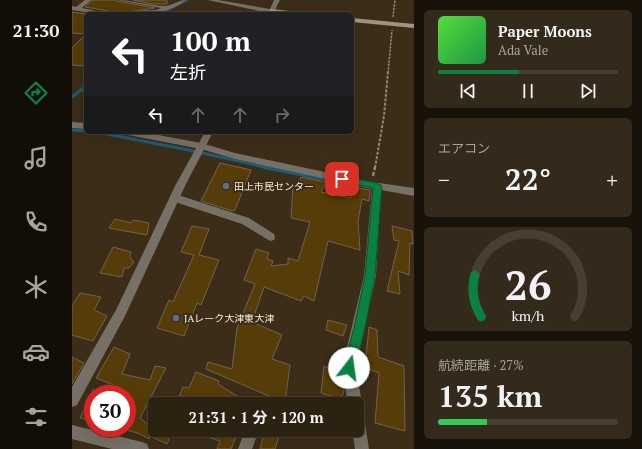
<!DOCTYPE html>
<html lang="ja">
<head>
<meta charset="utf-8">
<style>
	:root { --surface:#2c2212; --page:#342a1b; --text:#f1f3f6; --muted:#a6a49f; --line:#483f32; --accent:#0b8043 }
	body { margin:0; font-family:"PT Serif","Noto Sans JP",serif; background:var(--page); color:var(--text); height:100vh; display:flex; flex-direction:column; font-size:15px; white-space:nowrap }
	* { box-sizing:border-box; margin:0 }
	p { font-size:13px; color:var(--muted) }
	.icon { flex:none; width:22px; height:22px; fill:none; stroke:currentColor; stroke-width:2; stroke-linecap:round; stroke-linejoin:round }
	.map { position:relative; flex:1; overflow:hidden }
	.drawer { display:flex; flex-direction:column; gap:10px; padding:10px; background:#18130a; width:228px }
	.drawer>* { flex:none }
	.top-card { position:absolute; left:12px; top:12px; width:270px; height:122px; border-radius:6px; box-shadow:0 4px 16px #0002,0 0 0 1px var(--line); background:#202124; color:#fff; overflow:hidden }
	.speed { position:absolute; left:12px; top:385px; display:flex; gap:8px; font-size:20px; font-weight:700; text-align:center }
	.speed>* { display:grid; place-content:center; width:52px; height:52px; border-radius:50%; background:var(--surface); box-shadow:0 4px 16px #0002,0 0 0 1px var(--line); line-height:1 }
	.speed .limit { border:6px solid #d22; background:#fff; color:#111 }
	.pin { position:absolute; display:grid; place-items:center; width:34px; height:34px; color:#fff; margin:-17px; border-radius:8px; box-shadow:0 2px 6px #0006 }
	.me { position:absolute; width:44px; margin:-22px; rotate:15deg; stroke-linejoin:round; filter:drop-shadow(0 0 3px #0008) }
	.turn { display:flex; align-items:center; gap:14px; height:84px; padding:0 20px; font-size:18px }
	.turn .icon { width:52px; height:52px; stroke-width:2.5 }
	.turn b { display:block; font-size:28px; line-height:34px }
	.lanes { display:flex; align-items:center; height:38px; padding:0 20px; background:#0003; justify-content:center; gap:20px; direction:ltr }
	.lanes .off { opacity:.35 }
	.big { font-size:30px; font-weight:700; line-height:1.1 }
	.drawer .card { flex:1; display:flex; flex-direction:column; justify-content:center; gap:6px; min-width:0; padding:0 14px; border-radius:6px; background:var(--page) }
	.drawer .dial { align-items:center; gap:0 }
	.dial svg { height:104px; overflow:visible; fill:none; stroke:var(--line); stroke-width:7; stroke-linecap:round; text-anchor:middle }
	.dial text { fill:var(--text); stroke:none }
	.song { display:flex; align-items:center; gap:12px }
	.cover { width:48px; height:48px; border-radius:6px; background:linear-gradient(135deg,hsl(110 70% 55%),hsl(140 70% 35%)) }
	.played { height:4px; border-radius:2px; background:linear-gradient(90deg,var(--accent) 45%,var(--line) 45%) }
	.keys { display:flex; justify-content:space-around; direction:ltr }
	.heat { display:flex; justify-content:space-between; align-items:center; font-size:22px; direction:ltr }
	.charge { height:6px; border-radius:3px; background:linear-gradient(90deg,#34c759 27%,var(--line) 0) }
	.trip { position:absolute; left:76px; top:397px; width:216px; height:40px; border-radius:6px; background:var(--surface); box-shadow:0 4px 16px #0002,0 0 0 1px var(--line); font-weight:700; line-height:40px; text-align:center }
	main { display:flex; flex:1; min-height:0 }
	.dock { display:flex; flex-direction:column; width:72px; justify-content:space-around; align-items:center; background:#120e07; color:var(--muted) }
	.dock .icon { width:28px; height:28px }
	.dock .active { color:var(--accent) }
	.dock b { font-size:18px; color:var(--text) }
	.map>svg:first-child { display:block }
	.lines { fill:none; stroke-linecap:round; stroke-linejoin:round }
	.stream-far2 { stroke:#1c5d74; stroke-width:2.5 }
	.stream-far1 { stroke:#1c5d74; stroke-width:3 }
	.stream { stroke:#1c5d74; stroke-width:4 }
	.building { fill:#563c08; stroke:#71634c }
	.path-far2 { stroke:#928675; stroke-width:1.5; stroke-dasharray:2.5 1; stroke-linecap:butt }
	.path-far1 { stroke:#928675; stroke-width:2; stroke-dasharray:3 1.5; stroke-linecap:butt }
	.path { stroke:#928675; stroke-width:2.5; stroke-dasharray:4 2; stroke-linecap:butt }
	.minor { fill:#777066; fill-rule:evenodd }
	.tertiary { fill:#777066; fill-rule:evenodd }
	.secondary { fill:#a09384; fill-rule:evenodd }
	.route { fill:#0b8043; stroke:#07532c }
	.service-dot { fill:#5c6f8a; stroke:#3b2d18; stroke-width:1.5 }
	.labels { text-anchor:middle; stroke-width:4; stroke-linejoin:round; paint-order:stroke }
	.poi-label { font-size:10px; fill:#f8efe2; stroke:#3b2d18; text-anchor:start }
</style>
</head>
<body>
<main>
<nav class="dock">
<b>21:30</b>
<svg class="icon active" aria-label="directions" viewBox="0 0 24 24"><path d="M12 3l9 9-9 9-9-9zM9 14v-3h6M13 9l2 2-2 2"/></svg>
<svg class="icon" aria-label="music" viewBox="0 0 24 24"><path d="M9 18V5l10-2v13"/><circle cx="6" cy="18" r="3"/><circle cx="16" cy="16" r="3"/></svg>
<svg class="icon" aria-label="phone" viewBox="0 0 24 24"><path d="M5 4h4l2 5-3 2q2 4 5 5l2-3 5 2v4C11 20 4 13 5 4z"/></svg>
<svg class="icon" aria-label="climate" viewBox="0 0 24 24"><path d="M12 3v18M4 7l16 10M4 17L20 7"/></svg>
<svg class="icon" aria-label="car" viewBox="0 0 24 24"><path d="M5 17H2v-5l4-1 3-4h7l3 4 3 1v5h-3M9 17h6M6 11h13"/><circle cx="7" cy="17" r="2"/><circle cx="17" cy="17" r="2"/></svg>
<svg class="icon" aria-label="filters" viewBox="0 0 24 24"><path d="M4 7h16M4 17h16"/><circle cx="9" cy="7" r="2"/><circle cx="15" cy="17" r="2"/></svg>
</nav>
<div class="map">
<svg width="342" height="449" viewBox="0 0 342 449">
	<rect width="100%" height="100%" fill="#3b2d18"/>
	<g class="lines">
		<path class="stream-far2" d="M86,14l29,-14"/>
		<g class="stream-far1">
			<path d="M0,97l14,-11"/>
			<path d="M0,130l14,1"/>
			<path d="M24,132l93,18 80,18"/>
		</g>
		<path class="stream" d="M192,167l77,15"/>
	</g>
	<g class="building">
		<path d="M20,0h24l1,1 38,7 -35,5 -35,-6z"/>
		<path d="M61,0h34v4h-14z"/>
		<path d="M0,12l14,2v20l-14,-1z"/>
		<path d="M14,34v28l-3,4 -11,-1v-17z"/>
		<path d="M148,163l31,7 -16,40 -3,1 -31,-10z"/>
		<path d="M229,177l25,5 -5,10 30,6v-3l-13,-4 1,-6 31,5v2l-1,9 -7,-2 -4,22 2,29 -32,-9 -14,60 -10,-5 -3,5 -37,-14 -12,35 30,13 -10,24 18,6 -5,38 -79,-34 2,-7 24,7 5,-41 18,-44 -11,-4 12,-31 13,4 -2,6 6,2 -2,5 17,-2v-6l10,3 12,-39 -19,-4 2,-35 5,2z"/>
		<path d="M43,219l16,4 2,-3 16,3 -2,12 -38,-7z"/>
		<path d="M120,226l17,3 -10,26 20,5 -18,45 -4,-2 -13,33 -27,-8 12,-28 4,2 21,-47 -13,-3z"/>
		<path d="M320,226l20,5 1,13 -3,-1 -1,32 -11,-4 2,23 -13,-3 12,-50 -5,-1z"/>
		<path d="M41,247l18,5 -1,5 4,5 -5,6h-5l-2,9 -22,-4z"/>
		<path d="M8,293l21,4 -7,13 13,6 -14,25 -21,-6v-29z"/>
		<path d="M256,320l19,5 -4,11 -17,-6z"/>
		<path d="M297,327l8,3 1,27 26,9 1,65 -30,-8 4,-50 -14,-5z"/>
		<path d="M42,347l16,7 -8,20 28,6 5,-14 11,2 -26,50 15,12h12l-2,6 4,3 -2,5 -17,-8 -1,3 -9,-5 -13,-4v-36h-12l4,-7 -23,-9z"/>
		<path d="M0,357l12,6 -12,21z"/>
		<path d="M252,366l17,8 3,17 -3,8 -20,-6z"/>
		<path d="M124,372l23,9 -1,3 32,20h-68l1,-4 -4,-3 4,-10 6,1z"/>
		<path d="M21,389v33l-13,-4z"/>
		<path d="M120,430h47l-8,19h-14l3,-8 -28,-9z"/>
		<path d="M193,430h16l-6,19h-15z"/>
	</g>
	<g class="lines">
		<g class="path-far2">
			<path d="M321,17l2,-17"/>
			<path d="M316,73l4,-43"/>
		</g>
		<path class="path-far1" d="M303,168l9,-52 4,-44"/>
		<path class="path" d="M301,176l2,-9"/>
		<g class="minor">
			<path d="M13,0h6l-9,8 29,6h-13l-26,-4v-4l4,1z"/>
			<path d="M45,0c16,0 32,6 48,6 7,0 13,-6 21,-6 -17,13 -32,14 -53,14 12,-7 18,-1 28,-6z"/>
			<path d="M0,122l14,1v6l-14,-1z"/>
			<path d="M52,132h18l59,11 34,10 137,29 42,6v8l-33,-6 -5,86 -20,92 6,36 -2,5 -3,1 5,2 2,5 5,32h-14l-3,-19h5v-26h-9l-6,-36 22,-92 8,-87 -137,-30 -34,-10 -73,-14z"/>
			<path d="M103,194l74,24 25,16 1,3 -1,3 -4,1 -28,-17 -70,-23 -2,-3 2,-3z"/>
			<path d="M0,425l70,17 5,2 2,5h-37l-40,-10z"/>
			<path d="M173,430h14l-7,19h-14z"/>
		</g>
		<g class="tertiary">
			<path d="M136,0h10l52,9 4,-9h6l-7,14z"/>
			<path d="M133,132h8l-28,54 -60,130 -48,89 -5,2v-20l45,-79 58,-122z"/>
		</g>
		<g class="secondary">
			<path d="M199,9l28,3 3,2 -33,-2v-2z"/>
			<path d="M280,18l62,6v4l-62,-6z"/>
		</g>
	</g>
	<path class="route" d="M270,176l35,7 5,3 -7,90 -10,52 -10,40 -2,4 -4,2 -5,-2 -1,-4 11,-40 11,-52 8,-88 -34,-7 -1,-2z"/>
	<g class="service-dot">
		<circle cx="154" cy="186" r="4"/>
		<circle cx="104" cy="318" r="4"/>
	</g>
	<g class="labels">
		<g class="poi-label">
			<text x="162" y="190">田上市民センター</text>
			<text x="112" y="322">JAレーク大津東大津</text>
		</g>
	</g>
</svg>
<div class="speed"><div class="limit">30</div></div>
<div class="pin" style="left:270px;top:179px;background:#d93025"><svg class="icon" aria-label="arrive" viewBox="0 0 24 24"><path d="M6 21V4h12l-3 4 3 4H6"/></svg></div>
<svg class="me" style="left:277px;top:368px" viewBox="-20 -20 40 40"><circle r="19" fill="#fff"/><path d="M0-13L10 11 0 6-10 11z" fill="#0b8043"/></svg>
<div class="trip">21:31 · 1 分 · 120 m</div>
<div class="top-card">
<div class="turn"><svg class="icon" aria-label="left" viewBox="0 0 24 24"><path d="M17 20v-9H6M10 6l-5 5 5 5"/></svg><div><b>100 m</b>左折</div></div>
<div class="lanes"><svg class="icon" aria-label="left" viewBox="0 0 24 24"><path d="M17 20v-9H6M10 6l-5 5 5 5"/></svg><svg class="icon off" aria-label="ahead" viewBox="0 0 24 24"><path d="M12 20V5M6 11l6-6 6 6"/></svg><svg class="icon off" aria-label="ahead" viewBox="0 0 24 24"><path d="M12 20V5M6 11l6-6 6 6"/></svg><svg class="icon off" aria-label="right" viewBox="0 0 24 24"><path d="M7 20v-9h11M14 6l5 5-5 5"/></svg></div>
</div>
</div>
<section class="drawer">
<div class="card">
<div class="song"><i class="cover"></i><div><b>Paper Moons</b><p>Ada Vale</p></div></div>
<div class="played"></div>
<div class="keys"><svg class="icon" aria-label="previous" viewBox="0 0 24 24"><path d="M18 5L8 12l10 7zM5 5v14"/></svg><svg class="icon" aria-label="pause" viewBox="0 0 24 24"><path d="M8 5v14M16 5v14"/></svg><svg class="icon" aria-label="next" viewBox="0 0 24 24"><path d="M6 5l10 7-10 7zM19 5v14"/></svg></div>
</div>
<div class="card"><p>エアコン</p>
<div class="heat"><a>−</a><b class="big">22°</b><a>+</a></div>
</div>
<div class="card dial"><svg viewBox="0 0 100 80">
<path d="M14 69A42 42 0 1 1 86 69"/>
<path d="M14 69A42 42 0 0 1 9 37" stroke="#0b8043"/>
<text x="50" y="56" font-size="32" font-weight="700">26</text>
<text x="50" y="72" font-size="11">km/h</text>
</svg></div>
<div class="card"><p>航続距離 · 27%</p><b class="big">135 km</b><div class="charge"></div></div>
</section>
</main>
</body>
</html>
